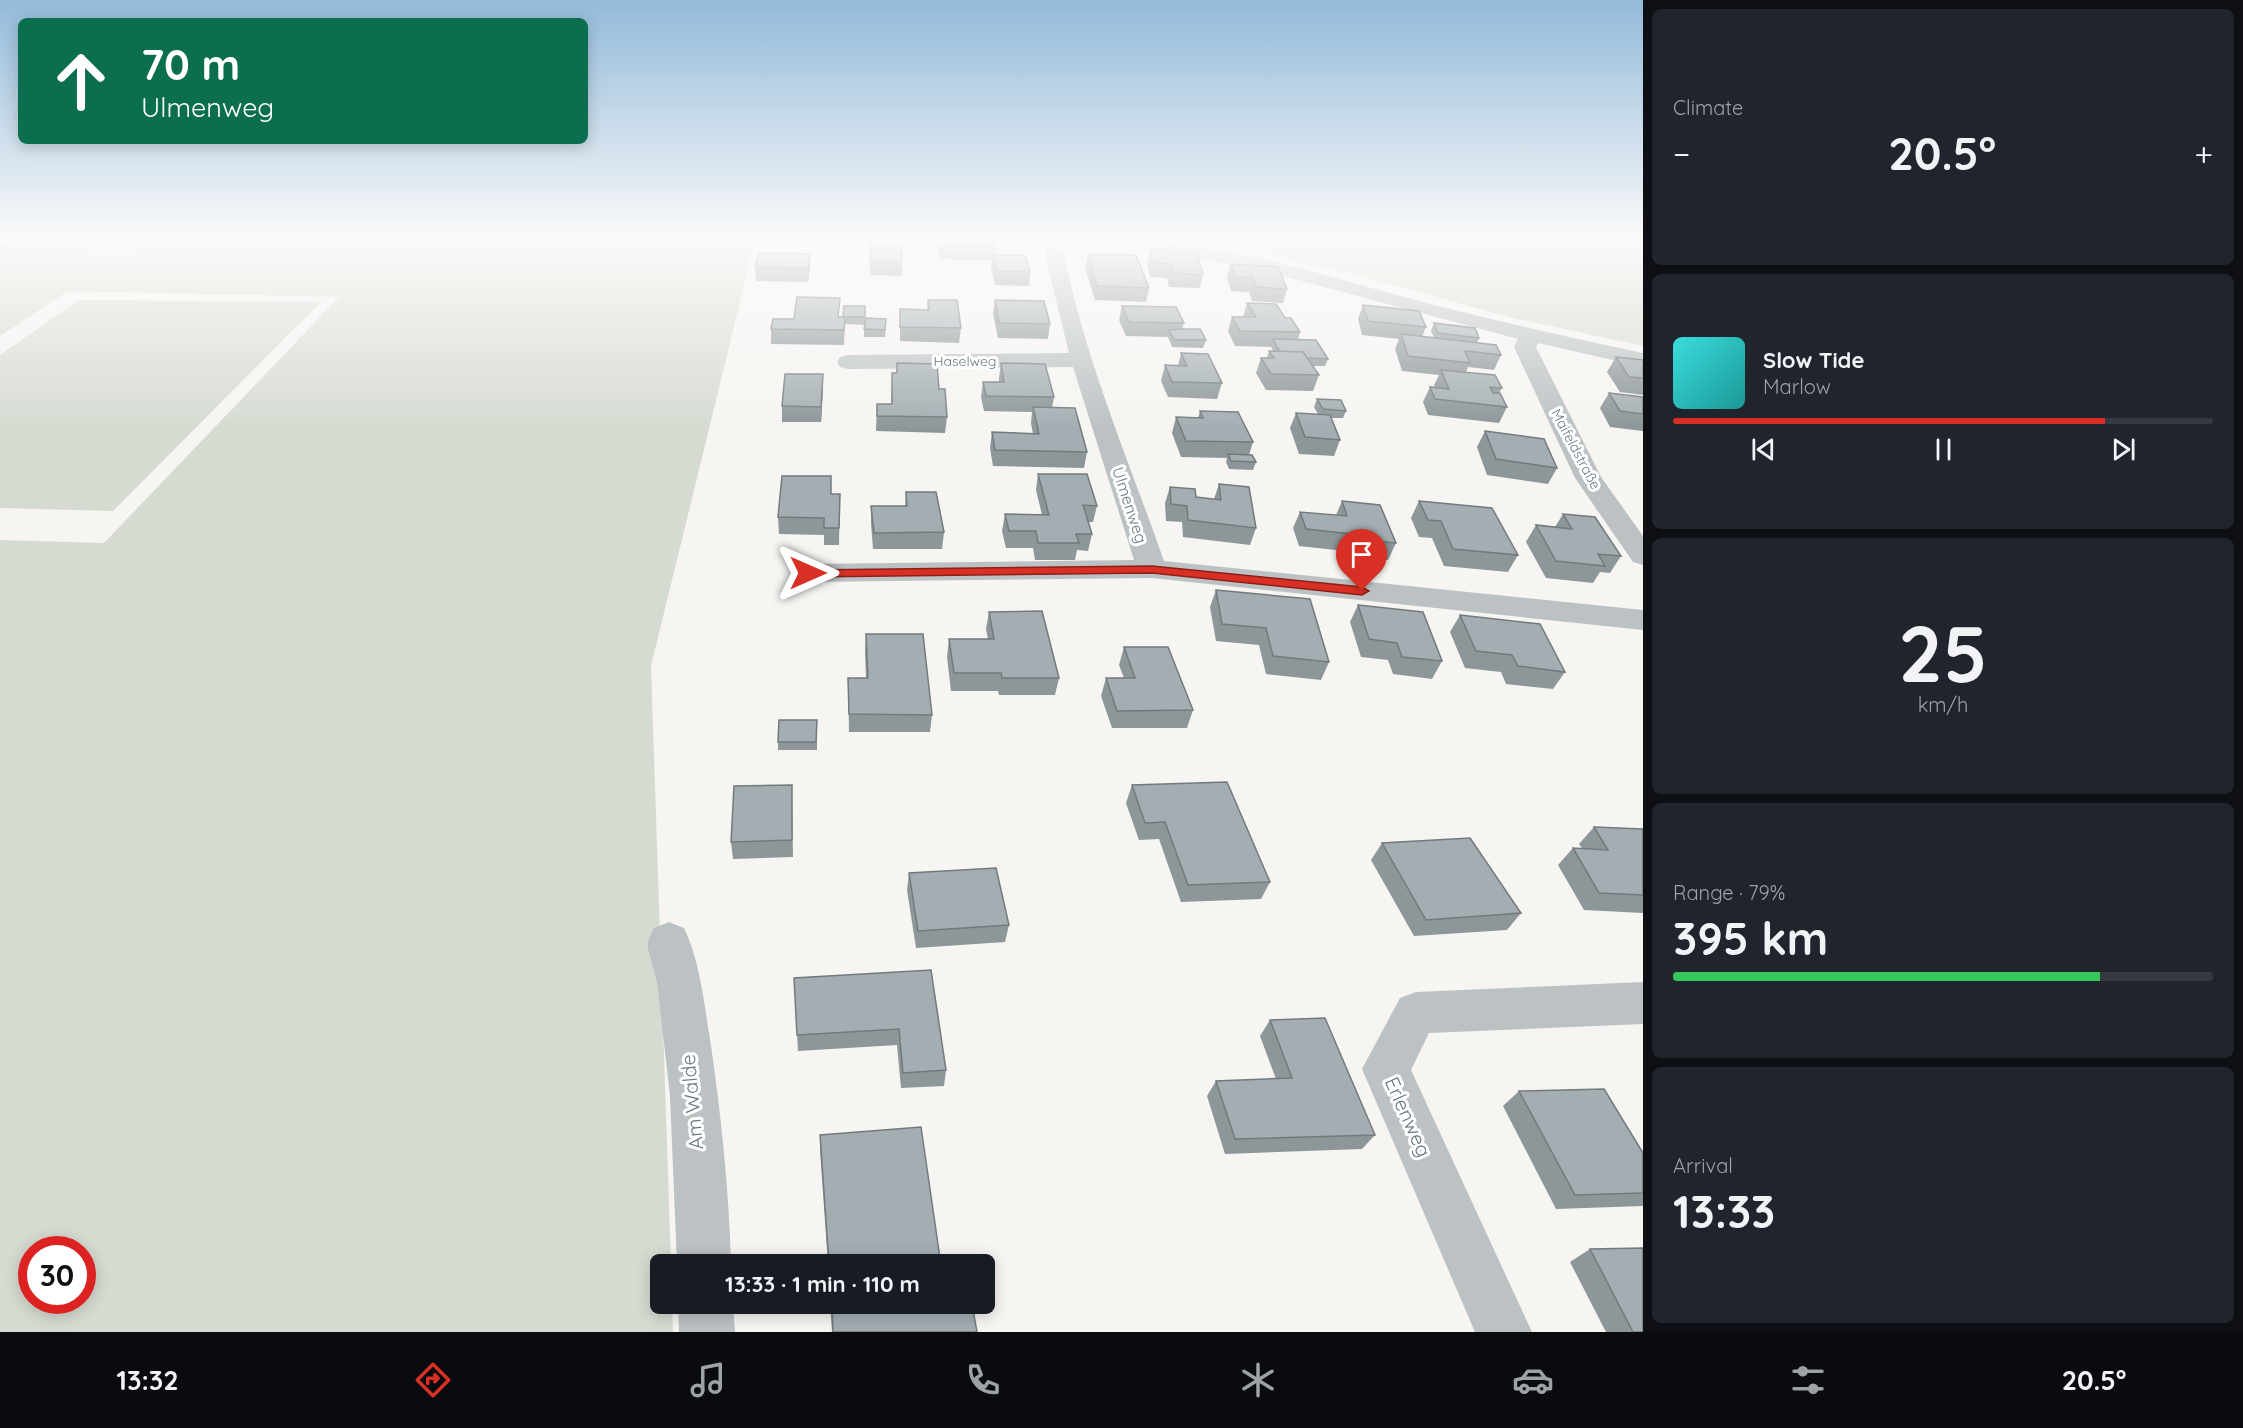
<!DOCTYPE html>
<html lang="en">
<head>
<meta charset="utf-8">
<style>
	:root { --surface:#171b24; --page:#20242c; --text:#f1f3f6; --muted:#9ea1a6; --line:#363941; --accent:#d93025 }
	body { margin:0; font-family:Quicksand,sans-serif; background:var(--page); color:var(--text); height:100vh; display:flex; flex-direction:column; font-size:22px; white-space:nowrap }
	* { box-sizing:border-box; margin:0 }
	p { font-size:20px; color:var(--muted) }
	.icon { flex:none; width:33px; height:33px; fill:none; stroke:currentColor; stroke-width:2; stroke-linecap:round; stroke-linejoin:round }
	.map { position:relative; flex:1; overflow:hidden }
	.side { display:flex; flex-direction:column; gap:9px; padding:9px; background:#0d0f14; width:600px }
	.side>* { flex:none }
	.hud { position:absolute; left:18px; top:18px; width:570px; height:126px; border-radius:9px; box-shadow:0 3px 15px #0003; background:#0b6e4f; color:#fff; overflow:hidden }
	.speed { position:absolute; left:18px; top:1236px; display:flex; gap:12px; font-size:30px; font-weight:700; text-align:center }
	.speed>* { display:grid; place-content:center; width:78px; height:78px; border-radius:50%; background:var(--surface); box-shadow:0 3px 15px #0003; line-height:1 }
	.speed .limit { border:9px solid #d22; background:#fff; color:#111 }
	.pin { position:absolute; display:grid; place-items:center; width:51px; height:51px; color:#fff; margin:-62px -26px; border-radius:50% 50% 50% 0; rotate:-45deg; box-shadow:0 0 6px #0007 }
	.pin .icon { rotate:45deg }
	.me { position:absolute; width:66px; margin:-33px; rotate:90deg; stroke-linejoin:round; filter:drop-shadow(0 0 4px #0008) }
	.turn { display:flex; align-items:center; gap:21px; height:126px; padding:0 24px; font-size:27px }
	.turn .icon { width:78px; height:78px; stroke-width:2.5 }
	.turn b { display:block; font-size:42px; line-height:51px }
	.big { font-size:45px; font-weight:800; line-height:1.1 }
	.side .widget { flex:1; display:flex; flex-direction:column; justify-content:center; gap:9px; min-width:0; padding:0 21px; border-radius:9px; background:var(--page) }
	.side .dial { align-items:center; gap:0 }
	.dial b { font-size:78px; line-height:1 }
	.song { display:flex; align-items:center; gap:18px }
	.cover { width:72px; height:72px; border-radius:9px; background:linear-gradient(135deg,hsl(180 70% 55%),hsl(180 70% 35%)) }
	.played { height:6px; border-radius:3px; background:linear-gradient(90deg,var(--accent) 80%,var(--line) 80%) }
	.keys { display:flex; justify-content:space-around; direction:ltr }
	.heat { display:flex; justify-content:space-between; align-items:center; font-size:33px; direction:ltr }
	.charge { height:9px; border-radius:4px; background:linear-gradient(90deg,#34c759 79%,var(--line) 0) }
	.trip { position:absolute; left:650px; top:1254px; width:345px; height:60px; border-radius:9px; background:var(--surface); box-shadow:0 3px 15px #0003; font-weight:800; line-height:60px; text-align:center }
	.menu { display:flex; height:96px; justify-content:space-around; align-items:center; background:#090b0e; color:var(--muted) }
	.menu .icon { width:42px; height:42px }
	.menu .selected { color:var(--accent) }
	.menu b { font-size:27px; color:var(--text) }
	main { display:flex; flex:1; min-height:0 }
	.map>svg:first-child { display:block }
	.green { fill:#d6dbd2; fill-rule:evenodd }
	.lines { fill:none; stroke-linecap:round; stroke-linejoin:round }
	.minor { fill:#bcc2c4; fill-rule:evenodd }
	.wall { fill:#8d9699 }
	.shaded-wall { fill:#737a7d }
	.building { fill:#a4aeb2; stroke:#737a7d; stroke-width:1.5 }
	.route { fill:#d93025; stroke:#8d1f18; stroke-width:1.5 }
	.labels { text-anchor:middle; stroke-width:6; stroke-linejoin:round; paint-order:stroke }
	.far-street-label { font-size:14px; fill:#667982; stroke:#fff }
	.street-label { font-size:16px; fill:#667982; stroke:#fff }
	.near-street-label { font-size:20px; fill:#667982; stroke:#fff }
</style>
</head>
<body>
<main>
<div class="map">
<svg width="1643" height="1332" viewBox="0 0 1643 1332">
	<rect width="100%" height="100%" fill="#f6f5f2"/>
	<g class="green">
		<path d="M255,242h506l-7,3 -103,421 20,598h-11v40h12l1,28h-673v-792l104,3 235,-246 -271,-6 -68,45v-80zM32,1250h50v50h-50z"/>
		<path d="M1208,242h435v104l-134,-29 -144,-40z"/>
		<path d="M79,300l242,2 -208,209 -113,-3v-153z"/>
	</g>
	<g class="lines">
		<g class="minor">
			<path d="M31,242h97l-9,5 -119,9v-12z"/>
			<path d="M1044,242h18c19,108 66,216 102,319l479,49v20l-491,-52 -344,4 -11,-3 -4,-6 4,-6 11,-3 326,-4 -61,-193 -225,2 -8,-2 -3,-5 3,-5 8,-2 221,-2 -21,-86z"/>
			<path d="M1132,242c92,0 183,31 272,55 79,21 159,39 239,56v14l-105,-24 -2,4 65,130 42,59v29l-10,-3 -58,-84 -61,-131 4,-8 -250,-67 -127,-25z"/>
			<path d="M669,922l15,6c16,33 20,75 26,111 11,74 19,151 21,225h-54l-7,-168 -13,-114 -9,-33v-8l6,-13z"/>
			<path d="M1643,982v42l-214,9 -18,37 121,262h-57l-113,-263 38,-71 16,-6z"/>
			<path d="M678,1304h55l2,28h-56z"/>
		</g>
	</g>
	<g class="wall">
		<path d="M870,242l32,20v14l-32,-1z"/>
		<path d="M938,242h57l1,4 -1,9 35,17 -1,14 -34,-1 -4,-17 1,-8 -53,-1z"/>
		<path d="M1150,250l53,25 -3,13 -31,-1 -2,-9 -17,-1 -3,-13z"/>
		<path d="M810,254v13l-2,15 -52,-1 -1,-14z"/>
		<path d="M1088,254l61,34 -3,14 -51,-2 -10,-32z"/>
		<path d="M1231,264l56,25 -4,14 -31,-2 -3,-9 -18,-1 -4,-14z"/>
		<path d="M928,300l33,28 -2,15 -59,-2v-32l27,1z"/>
		<path d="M995,300l55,24 -2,15 -50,-1 -5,-24z"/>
		<path d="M1247,303l38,15 15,14 -2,8 30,19 -3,7h-12l6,9 -6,16 -47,-1 -10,-17 5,-15h6l2,-7 5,1 -3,-5 -36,-1 -7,-15 4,-14h11z"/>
		<path d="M1363,305l63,22 -4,10 12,1 -3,-7 3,-8 45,15 -2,5 24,12 -7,15 -26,-3 -2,5 36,16 -3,5 8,14 -8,16 -71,-8 -5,-13 7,-15h5l-1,-2 5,-10 -37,-4 -7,-22 4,-10 -37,-4 -4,-16z"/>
		<path d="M865,306v19l-20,-1 -1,21 -73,-1v-15l23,-10 49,-2z"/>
		<path d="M1122,306l62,17 -2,6 24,11 -3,8 -31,-1 -4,-10 -42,-1 -7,-16z"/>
		<path d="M886,319l-1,18h-21v-8z"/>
		<path d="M1181,353l41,30 -5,16 -49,-2 -7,-16 4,-16 13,1z"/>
		<path d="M1616,357l27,3v35l-23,-3 -13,-20z"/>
		<path d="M897,363l42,26 8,28 -2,16 -69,-2 1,-27h14l1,-31h4z"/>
		<path d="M1001,363l53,34 -2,11 35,44 -3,16 -91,-2 -3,-18 2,-16 41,2 -2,-11 1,-11 -48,-1 -3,-14 2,-15h16v-4z"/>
		<path d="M823,389l-2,33h-39v-16z"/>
		<path d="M1609,393l34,4v34l-33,-4 -10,-19z"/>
		<path d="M1317,399l29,12 -3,7h-12l9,22 -6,16 -35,-2 -9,-26 6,-15 22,1 -4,-7z"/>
		<path d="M1200,411l53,31 -4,13 7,7 -3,8 -24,-1 -3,-7 1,-4 -46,-1 -9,-24 4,-16 22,1z"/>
		<path d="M1485,431l72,37 -9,16 -61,-9 -10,-28z"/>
		<path d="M1038,474l59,32 -4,16h-5l4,12 -4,17 -11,-1 -2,10h-40l-2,-12h-27l-4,-17 3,-17 37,1 -6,-25z"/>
		<path d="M1219,484l37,44 -6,17 -67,-8 -1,-15 -16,-1 -1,-18 5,-16 26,10 18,2z"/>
		<path d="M906,492l38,40 -2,17h-69l-2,-26v-17h34z"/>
		<path d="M831,494h9l-1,51h-15v-10l-45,-1 -1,-17z"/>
		<path d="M1342,501l54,42 -8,17 -41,-4 -2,-5 -46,-5 -6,-18 7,-16 36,3z"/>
		<path d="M1419,501l99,54 -10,17 -64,-6 -12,-28 -13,-1 -8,-19z"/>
		<path d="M1563,514l58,42 -11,17 -10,-1 -7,11 -47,-5 -20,-36 10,-17 19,2z"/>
		<path d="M1216,590l113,72 -8,18 -55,-6 -7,-29 -43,-4 -6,-34z"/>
		<path d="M1358,605l84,56 -10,18 -39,-5 -5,-14 -27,-3 -11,-35z"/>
		<path d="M989,612l70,66 -4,17h-56l-1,-4h-47l-4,-34 2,-18h39l-2,-10z"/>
		<path d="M1460,615l105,57 -12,17 -47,-5 -5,-12 -36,-4 -15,-36z"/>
		<path d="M866,634l66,81 -2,17h-81l-1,-54h18l-1,-27z"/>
		<path d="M1124,647l69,63 -6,18h-75l-11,-32 5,-18h18l-5,-13z"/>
		<path d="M817,720v30h-39v-8z"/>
		<path d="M1132,785l138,97 -9,17 -80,3 -22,-63 -20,1 -13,-37z"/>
		<path d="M792,802l1,55 -60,2 -2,-17z"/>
		<path d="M1594,827l49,2v84l-59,-3 -26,-45 15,-17h9l-3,-4z"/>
		<path d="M1382,843l139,70 -14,17 -93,6 -43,-76z"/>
		<path d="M909,873l100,52 -4,17 -89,6 -9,-58z"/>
		<path d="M931,970l15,100 -2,16 -43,2 -4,-43 -99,6 -4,-73z"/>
		<path d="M1270,1020l105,115 -13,14 -137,5 -18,-58 9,-15 60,-2 -16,-43z"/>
		<path d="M1519,1091l124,62v53l-87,3 -53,-103z"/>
		<path d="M820,1135l120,123 26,6h-138l-8,-115z"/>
		<path d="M1590,1249l53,83h-37l-36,-70z"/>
		<path d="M830,1304h142l5,28h-145z"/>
	</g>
	<g class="shaded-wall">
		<path d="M810,254v13l-2,15v-14z"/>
		<path d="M823,374v15l-2,33v-15z"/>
	</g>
	<g class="building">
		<path d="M870,242h31l1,20h-32z"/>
		<path d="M940,242h55l1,4 -56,-1z"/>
		<path d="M1150,250l47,3 6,22 -30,-2 -2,-9 -18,-1z"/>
		<path d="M759,253l51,1 -2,14 -53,-1z"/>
		<path d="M1088,254l48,1 13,33 -52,-2z"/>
		<path d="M993,255h32l5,17 -33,-1z"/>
		<path d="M1231,264l47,3 9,22 -31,-2 -3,-9 -18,-1z"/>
		<path d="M797,297l43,1 -2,19h7l-1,13 -73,-1 2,-10h21z"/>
		<path d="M928,300h29l4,28 -61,-1v-18l29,1z"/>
		<path d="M995,300l49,1 6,23 -51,-1z"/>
		<path d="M1247,303l29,1 9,14h6l9,14 -60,-1 -8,-14h24z"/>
		<path d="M1363,305l56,6 7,16 -58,-6z"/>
		<path d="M844,306h21v11h-22z"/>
		<path d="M1122,306l54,1 8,16 -55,-1z"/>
		<path d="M866,318l20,1 -1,11 -21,-1z"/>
		<path d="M1434,323l41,5 4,10 -41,-5z"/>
		<path d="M1181,329h19l6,11h-32l-5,-10z"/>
		<path d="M1401,334l95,11 5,10 -36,-4 5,12 -62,-7z"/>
		<path d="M1273,339l43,1 12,19 -21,-1 -4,-6h-23z"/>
		<path d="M1269,351l34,1 16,23 -48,-1 -10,-16h13z"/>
		<path d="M1181,353l27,1 14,29 -50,-1 -7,-17 22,1z"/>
		<path d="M1616,357l27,3v18l-14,-1z"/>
		<path d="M897,363l40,1 2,25h6l2,28 -70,-1v-12h15v-31h5z"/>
		<path d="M1001,363l44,1 9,33 -68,-1 -3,-14h21z"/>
		<path d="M1441,370l54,5 7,13 -12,-1 3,6h7l7,14 -72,-8 -5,-12 19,2z"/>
		<path d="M785,374h38l-2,33 -39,-1z"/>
		<path d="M1609,393l34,4v17l-23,-3z"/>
		<path d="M1317,399l24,1 5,11 -23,-2z"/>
		<path d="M1033,407l42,1 12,44 -92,-2 -3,-18 47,2z"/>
		<path d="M1200,411l38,1 15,30 -67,-1 -10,-24 27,1z"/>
		<path d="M1296,413l34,2 10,25 -35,-3z"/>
		<path d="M1485,431l59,8 13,29 -61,-9z"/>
		<path d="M1228,454l24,1 4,7 -25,-1z"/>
		<path d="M1038,474h49l10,32 -14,-1 9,29h-16l3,9h-41l-2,-12h-27l-4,-17 44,1z"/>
		<path d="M782,476h49v18h9l-1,34h-15v-10l-46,-1z"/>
		<path d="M1219,484l30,3 7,41 -68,-8 -1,-14 -16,-2 -1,-17 25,2 1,8 25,3z"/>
		<path d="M906,492h30l8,40 -70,1 -3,-27h36z"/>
		<path d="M1342,501l38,4 16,38 -42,-4 -2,-5 -46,-5 -6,-17 47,4z"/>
		<path d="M1419,501l73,7 26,47 -65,-6 -12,-28 -13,-1z"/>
		<path d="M1563,514l32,3 26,39 -23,-2 7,12 -49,-5 -20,-36 36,4z"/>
		<path d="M1216,590l94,9 19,63 -56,-6 -7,-28 -44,-4z"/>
		<path d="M1358,605l65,7 19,49 -40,-4 -5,-14 -28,-4z"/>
		<path d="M1042,611l17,67h-57l-1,-5h-47l-5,-34h45l-5,-27z"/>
		<path d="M1460,615l80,9 25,48 -47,-6 -6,-11 -36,-4z"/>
		<path d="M866,634h57l9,81 -83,-1 -1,-36h20z"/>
		<path d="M1124,647h44l25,63 -76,1 -11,-33h29z"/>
		<path d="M779,720h38l-1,22h-38z"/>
		<path d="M1227,782l43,100 -82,3 -23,-63 -20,1 -13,-38z"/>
		<path d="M792,785v55l-61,2 3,-56z"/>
		<path d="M1594,827l49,2v66l-44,-2 -26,-45 35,2z"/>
		<path d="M1470,838l51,75 -95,7 -44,-77z"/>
		<path d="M996,868l13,57 -91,6 -9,-58z"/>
		<path d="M931,970l15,100 -43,3 -4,-44 -102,6 -3,-57z"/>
		<path d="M1325,1018l50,117 -140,4 -19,-58 76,-3 -22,-58z"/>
		<path d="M1604,1089l39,64v40l-68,2 -56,-104z"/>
		<path d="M921,1127l19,131 25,-2 1,8h-137l-9,-129z"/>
		<path d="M1643,1248v84h-10l-43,-83z"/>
		<path d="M832,1304h140l5,28h-144z"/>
	</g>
	<linearGradient id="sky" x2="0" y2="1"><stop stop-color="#93bada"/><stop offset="0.56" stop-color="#fbfaf9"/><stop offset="1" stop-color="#fbfaf9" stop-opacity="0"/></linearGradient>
	<rect width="1643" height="429" fill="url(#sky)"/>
	<path class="route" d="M1152,566l210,21 7,4 -7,4 -210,-22 -344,4 -6,-4 6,-3z"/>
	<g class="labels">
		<g class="far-street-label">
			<text x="965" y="366">Haselweg</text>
			<text transform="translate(1576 449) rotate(62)" y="5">Maifeldstraße</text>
		</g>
		<g class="street-label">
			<text transform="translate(1130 505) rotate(72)" y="6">Ulmenweg</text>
		</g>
		<g class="near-street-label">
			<text transform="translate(692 1102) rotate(-95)" y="7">Am Walde</text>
			<text transform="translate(1408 1117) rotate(66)" y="7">Erlenweg</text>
		</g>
	</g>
</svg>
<div class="speed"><div class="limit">30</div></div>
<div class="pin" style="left:1362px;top:591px;background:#d93025"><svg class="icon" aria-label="arrive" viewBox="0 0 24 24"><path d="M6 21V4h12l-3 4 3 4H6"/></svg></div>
<svg class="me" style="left:808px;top:573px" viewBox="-20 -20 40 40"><path d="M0-17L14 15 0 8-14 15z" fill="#d93025" stroke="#fff" stroke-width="4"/></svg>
<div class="trip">13:33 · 1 min · 110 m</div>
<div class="hud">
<div class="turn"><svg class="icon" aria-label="ahead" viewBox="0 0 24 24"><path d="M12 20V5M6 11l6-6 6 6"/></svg><div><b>70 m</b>Ulmenweg</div></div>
</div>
</div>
<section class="side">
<div class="widget"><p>Climate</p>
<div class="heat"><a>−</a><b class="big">20.5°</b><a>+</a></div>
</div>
<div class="widget">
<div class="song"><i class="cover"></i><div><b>Slow Tide</b><p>Marlow</p></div></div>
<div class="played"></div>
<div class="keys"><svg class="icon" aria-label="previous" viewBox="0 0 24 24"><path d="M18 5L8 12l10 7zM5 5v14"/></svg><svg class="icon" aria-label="pause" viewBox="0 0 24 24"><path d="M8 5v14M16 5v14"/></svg><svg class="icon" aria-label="next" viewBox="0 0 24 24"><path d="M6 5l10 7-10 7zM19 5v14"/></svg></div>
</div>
<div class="widget dial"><b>25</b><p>km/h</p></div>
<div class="widget"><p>Range · 79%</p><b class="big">395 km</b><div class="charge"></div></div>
<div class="widget"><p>Arrival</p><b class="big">13:33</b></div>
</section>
</main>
<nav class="menu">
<b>13:32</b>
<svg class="icon selected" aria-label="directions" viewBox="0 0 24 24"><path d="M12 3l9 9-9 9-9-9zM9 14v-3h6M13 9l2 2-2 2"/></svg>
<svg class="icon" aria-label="music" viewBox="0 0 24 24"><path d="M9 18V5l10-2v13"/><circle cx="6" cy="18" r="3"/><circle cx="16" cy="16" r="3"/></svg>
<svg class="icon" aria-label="phone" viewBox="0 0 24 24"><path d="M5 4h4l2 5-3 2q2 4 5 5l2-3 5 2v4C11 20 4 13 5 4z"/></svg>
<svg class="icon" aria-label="climate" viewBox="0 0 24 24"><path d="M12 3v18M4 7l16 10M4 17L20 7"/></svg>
<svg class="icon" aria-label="car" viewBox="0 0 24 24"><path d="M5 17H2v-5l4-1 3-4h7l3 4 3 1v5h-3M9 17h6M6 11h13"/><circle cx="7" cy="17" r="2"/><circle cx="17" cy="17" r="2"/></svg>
<svg class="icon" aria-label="filters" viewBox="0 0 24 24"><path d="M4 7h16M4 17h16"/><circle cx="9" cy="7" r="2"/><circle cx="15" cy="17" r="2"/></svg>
<b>20.5°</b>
</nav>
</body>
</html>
